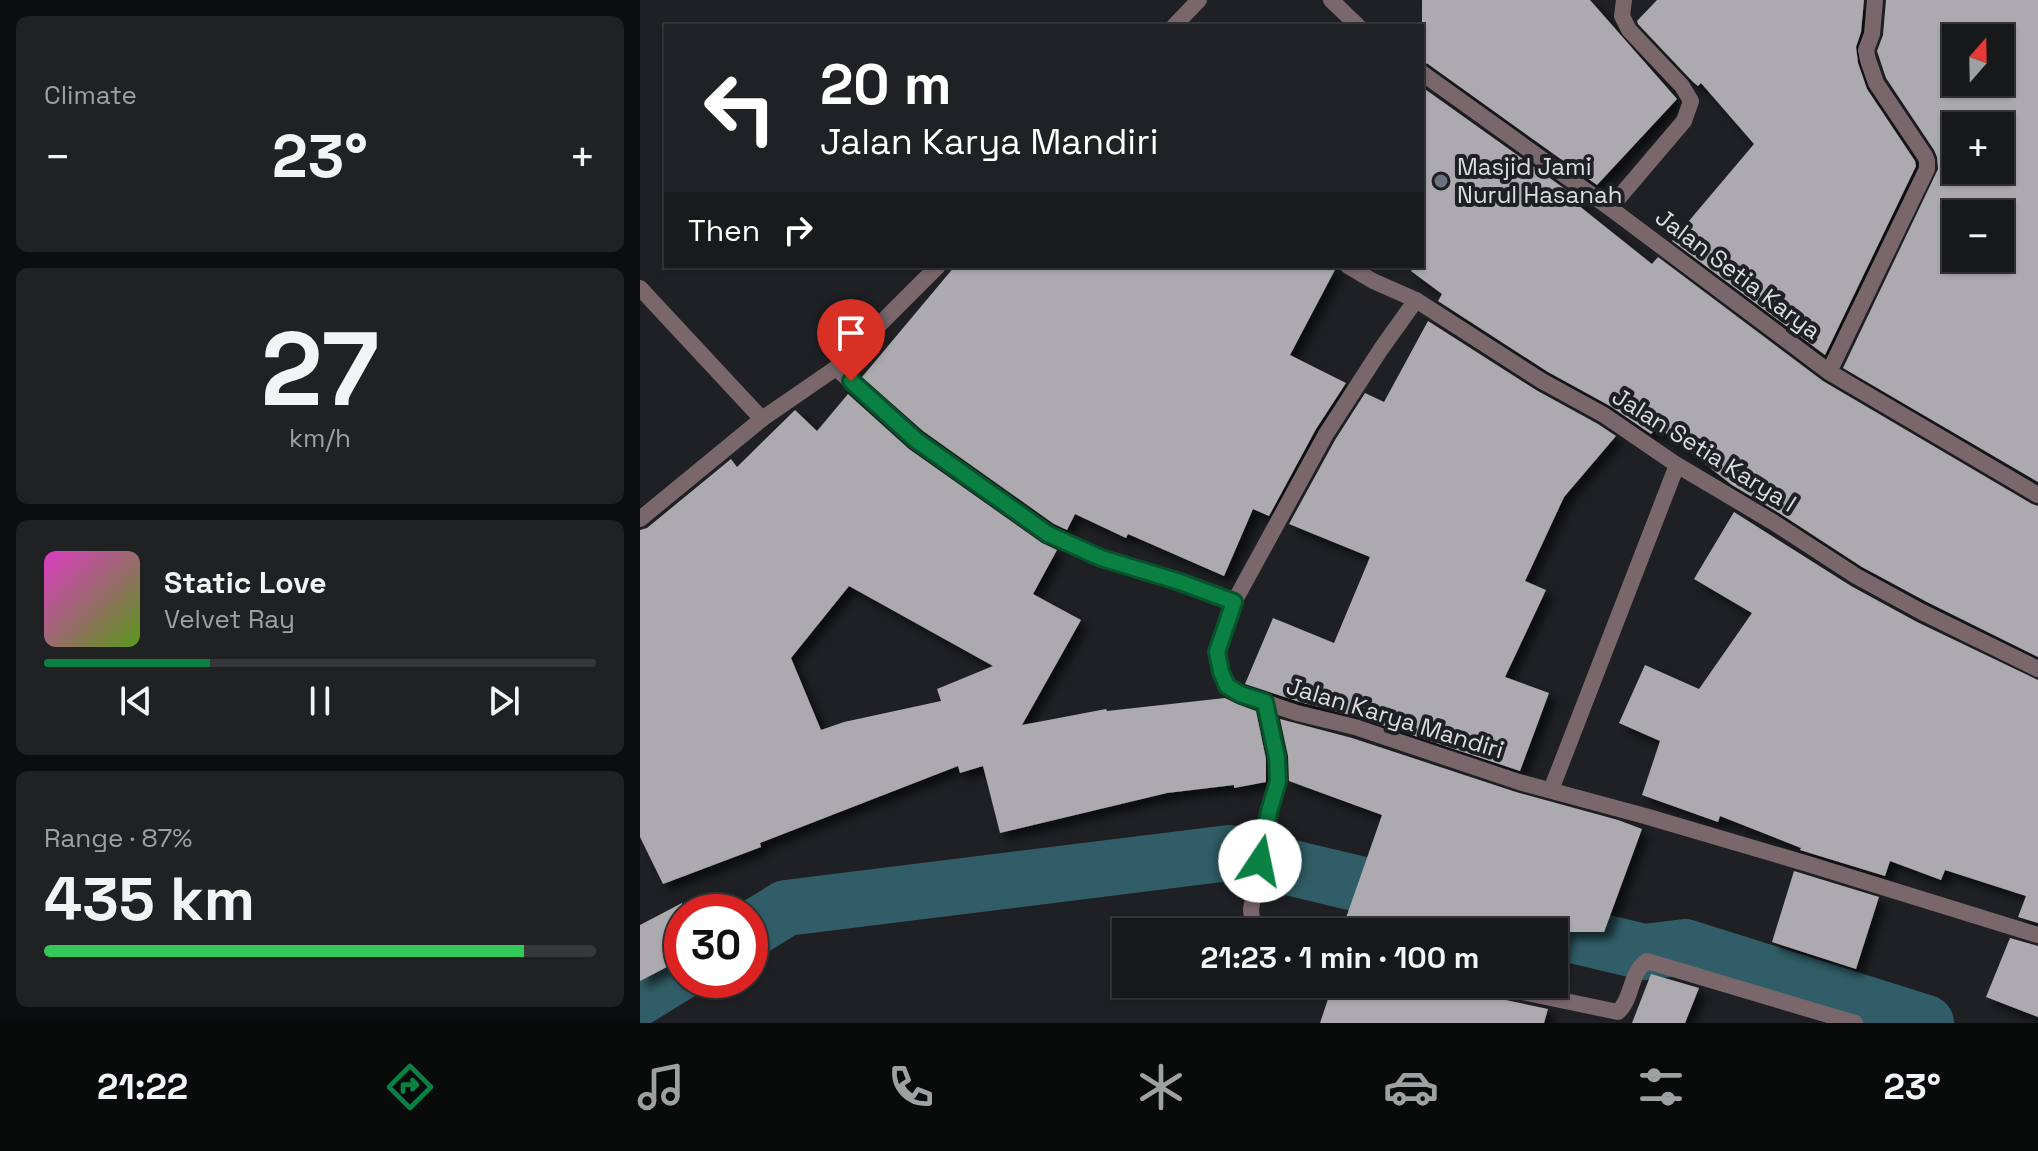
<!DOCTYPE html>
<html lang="en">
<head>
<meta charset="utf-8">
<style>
	:root { --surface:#16181a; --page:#1f2123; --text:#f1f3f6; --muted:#9ea0a2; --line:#353739; --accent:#0b8043 }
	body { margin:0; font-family:"Space Grotesk",sans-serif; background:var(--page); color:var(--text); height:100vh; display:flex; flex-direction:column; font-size:30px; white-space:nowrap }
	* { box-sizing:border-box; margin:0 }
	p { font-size:26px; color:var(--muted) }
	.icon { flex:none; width:44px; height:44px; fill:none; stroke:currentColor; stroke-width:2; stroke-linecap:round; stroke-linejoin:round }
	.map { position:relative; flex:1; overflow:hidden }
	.sheet { display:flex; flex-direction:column; gap:16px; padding:16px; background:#0c0d0e; width:640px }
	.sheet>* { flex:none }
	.hud { position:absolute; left:24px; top:24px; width:760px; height:244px; border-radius:0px; box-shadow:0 2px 6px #0004,0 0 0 2px var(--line); background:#202124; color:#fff; overflow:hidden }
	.needle { width:52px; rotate:20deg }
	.fabs { position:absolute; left:1302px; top:24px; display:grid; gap:16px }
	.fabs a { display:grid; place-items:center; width:72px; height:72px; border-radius:0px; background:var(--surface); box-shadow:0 2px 6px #0004,0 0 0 2px var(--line); font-size:40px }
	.speed { position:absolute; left:24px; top:894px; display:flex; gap:16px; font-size:40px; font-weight:700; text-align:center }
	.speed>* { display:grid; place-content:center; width:104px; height:104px; border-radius:50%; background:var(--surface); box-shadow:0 2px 6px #0004,0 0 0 2px var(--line); line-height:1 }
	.speed .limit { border:12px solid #d22; background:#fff; color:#111 }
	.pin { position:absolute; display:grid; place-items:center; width:68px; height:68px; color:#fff; margin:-82px -34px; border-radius:50% 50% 50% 0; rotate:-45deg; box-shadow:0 0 8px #0007 }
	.pin .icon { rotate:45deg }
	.me { position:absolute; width:88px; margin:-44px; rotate:11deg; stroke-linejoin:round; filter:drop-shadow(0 0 6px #0008) }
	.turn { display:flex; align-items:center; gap:28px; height:168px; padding:0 24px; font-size:36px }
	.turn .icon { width:104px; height:104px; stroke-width:2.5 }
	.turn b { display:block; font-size:56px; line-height:68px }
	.then { display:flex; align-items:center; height:76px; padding:0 24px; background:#0003; gap:16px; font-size:30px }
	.big { font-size:60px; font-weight:800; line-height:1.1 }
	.sheet .card { flex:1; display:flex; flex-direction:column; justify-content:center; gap:12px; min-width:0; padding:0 28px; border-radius:12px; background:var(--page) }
	.sheet .dial { align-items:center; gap:0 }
	.dial b { font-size:104px; line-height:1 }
	.song { display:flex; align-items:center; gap:24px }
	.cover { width:96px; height:96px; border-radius:12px; background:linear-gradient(135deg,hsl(310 70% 55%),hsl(90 70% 35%)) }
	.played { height:8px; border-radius:4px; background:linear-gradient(90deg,var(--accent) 30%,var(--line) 30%) }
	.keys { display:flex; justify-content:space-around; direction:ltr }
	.heat { display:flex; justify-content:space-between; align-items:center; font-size:44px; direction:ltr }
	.charge { height:12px; border-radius:6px; background:linear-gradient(90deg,#34c759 87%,var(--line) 0) }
	.trip { position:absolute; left:472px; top:918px; width:456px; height:80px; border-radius:0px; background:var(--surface); box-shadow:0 2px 6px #0004,0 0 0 2px var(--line); font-weight:800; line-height:80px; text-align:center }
	.menu { display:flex; height:128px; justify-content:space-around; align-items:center; background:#090a0a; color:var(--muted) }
	.menu .icon { width:56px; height:56px }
	.menu .on { color:var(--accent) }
	.menu b { font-size:36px; color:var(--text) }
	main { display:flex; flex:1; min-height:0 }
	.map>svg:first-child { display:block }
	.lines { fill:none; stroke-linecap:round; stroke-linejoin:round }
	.canal { stroke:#305d67; stroke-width:56 }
	.building { fill:#acaaaf; fill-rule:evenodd; filter:url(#shadow) }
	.street { stroke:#79676c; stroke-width:16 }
	.route-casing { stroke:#07532c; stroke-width:20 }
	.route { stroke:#0b8043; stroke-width:14 }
	.worship-dot { fill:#6b7280; stroke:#1e2023; stroke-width:3 }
	.labels { text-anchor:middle; stroke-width:8; stroke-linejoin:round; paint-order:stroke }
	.poi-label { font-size:24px; fill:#dbdddf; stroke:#1e2023; text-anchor:start }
	.street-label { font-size:24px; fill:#dbdddf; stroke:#1e2023 }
</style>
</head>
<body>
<main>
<section class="sheet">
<div class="card"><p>Climate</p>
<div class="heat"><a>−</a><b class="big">23°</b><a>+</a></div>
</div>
<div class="card dial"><b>27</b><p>km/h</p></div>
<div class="card">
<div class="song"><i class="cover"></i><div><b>Static Love</b><p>Velvet Ray</p></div></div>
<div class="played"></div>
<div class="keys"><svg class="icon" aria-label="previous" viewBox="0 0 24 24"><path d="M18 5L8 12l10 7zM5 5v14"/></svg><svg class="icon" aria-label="pause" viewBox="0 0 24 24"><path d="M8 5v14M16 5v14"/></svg><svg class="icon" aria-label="next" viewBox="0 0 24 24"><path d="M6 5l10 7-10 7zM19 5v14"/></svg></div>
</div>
<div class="card"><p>Range · 87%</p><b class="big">435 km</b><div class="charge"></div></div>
</section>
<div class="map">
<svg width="1398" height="1023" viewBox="0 0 1398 1023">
	<defs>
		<filter id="shadow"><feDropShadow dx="7" dy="7" stdDeviation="4" flood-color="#0009"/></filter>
	</defs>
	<rect width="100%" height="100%" fill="#1e2023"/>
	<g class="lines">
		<g class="canal">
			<path d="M110,930l36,-22 443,-55 415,99 41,-5 241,76"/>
			<path d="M0,997l42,-26"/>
		</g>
	</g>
	<g class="building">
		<path d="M782,0h168l87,99 -80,86 -169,-121 -6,-2z"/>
		<path d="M1017,0h207l-3,32 -5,15 2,16 9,26 48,72 1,5 -91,189 -153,-114 82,-97 -53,-61 -3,3 -5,-4 -55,-58 -1,-3z"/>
		<path d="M1246,0h152v482l-195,-114 95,-199 -1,-12 -3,-7 -48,-72 -9,-27 6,-16zM1316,38h44v44h-44zM1316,126h44v44h-44zM1316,214h44v44h-44z"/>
		<path d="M782,87l160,114 -4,4 74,59 6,-7 165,124 209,123 6,2v151l-111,-55 -65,-35 -83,-54 -47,-28 -74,-58 -7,7 -41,-28 -62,-34 -110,-71 4,-7 -31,-23 3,-5h8z"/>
		<path d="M315,266h382l-47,89 56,28 -30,46 -47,87 -16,-7 -29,67 -96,-42 -2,4 -51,-24 -8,16 -13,-6 -131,-93 -61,-54z"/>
		<path d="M788,321l108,69 62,34 18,12 -52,61 -39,84 21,9 -41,87 44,16 -29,78 -162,-54 -58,-15 -55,-18 28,-66 61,25 36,-86 -81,-33 46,-84 30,-47 19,9z"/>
		<path d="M208,394l61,55 133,94 15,7 -24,44 48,26 -59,105 84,-16 1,2 118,-13 12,6 19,7 10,48v23l-32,6v-3l-67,8 -167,40 -17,-67 -23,7 -2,-7 -198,77 1,4 -98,37 -23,-47v-307l7,-2 84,-69 6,8 58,-57 22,21zM209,586l144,80 -56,23 4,12 -97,21 -23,8 -30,-72z"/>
		<path d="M1094,512l117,74 66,36 121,58v243l-20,-6 8,-21 -81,-26 -4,10 -51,-19 -5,15 -85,-26 1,-2 -81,-32 -2,6 -76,-27 18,-54 -41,-18 26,-58 54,24 53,-76 -58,-34z"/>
		<path d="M640,719l72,19 164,54 102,28 24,9 -38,103h-37l-14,55 -15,-3h16v-52h-213l41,-117 -93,-34 -1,-25z"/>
		<path d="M1154,871l85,26 -23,72 -84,-27z"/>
		<path d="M42,903v56l-42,22v-56z"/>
		<path d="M1370,938l28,8v71l-52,-20z"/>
		<path d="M1011,974l48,14 -14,35h-53z"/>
		<path d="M693,984h140l3,8 6,3 66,14 -4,14h-224z"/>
	</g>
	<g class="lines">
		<g class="street">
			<path d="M691,0l27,26"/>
			<path d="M534,26l25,-26"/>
			<path d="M782,73l188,135 219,164 209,123"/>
			<path d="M970,208l74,-87 7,-20 -9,-15 -53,-56 -7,-14 2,-16"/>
			<path d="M708,266l25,15 43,19 126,81 62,34 73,50 96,57 83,54 66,36 116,57"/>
			<path d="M0,288l122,131"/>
			<path d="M196,368l80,72 132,94 53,24 79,24 54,20 -17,50 4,20 6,14 13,8 57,19 58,14 164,55 126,34 163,48 230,71"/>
			<path d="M1189,372l98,-203v-8l-2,-5 -49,-73 -8,-23 -2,-10 6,-16 3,-34"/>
			<path d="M0,519l122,-100 74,-51 102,-102"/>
			<path d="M594,602l92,-168 55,-85 35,-49"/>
			<path d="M911,790l126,-325"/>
			<path d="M618,932l-6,-12 -1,-11 18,-97 9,-31 -1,-23 -12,-56"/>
			<path d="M844,984l134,28c15,-13 11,-39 29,-51l208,62"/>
		</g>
	</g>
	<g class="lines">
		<g class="route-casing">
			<path id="route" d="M211,381l65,59 132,94 53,24 79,24 54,20 -17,50 4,20 6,14 13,8 25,8 12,56 1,23 -9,31 -9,49"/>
		</g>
		<use href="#route" class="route"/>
	</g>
	<circle class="worship-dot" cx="801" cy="181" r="8"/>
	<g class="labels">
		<g class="poi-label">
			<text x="817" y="175">Masjid Jami<tspan x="817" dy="28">Nurul Hasanah</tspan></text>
		</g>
		<g class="street-label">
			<text transform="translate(1098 274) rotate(37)" y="8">Jalan Setia Karya</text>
			<text transform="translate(1064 450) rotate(32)" y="8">Jalan Setia Karya I</text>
			<text transform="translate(755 718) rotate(17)" y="8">Jalan Karya Mandiri</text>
		</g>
	</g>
</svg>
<div class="fabs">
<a><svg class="needle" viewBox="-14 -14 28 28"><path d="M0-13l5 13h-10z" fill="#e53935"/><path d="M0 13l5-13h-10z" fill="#9ea0a2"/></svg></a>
<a>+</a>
<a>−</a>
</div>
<div class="speed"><div class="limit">30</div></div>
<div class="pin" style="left:211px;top:381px;background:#d93025"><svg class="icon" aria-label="arrive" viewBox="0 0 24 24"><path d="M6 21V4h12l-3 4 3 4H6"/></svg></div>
<svg class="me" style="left:620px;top:861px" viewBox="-20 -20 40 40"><circle r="19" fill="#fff"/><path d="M0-13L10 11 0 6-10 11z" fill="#0b8043"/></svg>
<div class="trip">21:23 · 1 min · 100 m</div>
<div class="hud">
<div class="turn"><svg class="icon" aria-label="left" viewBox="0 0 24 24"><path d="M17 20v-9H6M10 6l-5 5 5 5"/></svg><div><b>20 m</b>Jalan Karya Mandiri</div></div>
<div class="then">Then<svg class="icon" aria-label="right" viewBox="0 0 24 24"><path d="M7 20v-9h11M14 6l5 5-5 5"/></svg></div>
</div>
</div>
</main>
<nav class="menu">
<b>21:22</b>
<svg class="icon on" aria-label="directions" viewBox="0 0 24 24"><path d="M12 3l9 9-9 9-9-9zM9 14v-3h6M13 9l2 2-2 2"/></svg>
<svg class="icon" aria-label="music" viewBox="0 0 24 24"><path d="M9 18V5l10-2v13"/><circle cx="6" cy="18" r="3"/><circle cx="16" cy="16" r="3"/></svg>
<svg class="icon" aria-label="phone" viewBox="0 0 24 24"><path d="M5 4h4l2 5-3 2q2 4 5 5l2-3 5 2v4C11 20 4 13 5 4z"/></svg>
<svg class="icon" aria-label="climate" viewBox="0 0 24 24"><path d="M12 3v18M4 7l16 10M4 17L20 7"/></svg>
<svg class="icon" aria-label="car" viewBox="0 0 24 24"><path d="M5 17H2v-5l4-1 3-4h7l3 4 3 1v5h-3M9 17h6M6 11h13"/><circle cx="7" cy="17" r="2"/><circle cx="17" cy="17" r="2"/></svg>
<svg class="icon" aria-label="filters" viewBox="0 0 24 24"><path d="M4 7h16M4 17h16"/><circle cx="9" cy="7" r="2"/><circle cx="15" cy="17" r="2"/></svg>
<b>23°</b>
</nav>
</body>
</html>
